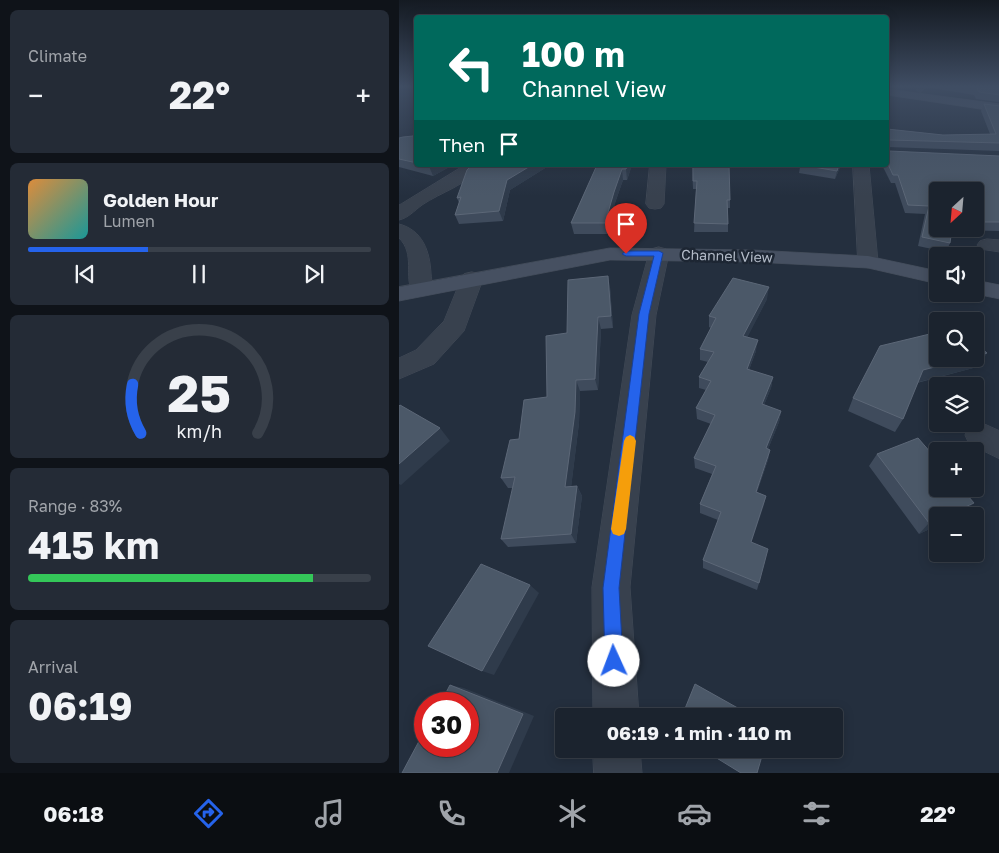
<!DOCTYPE html>
<html lang="en">
<head>
<meta charset="utf-8">
<style>
	:root { --surface:#1b232e; --page:#242b36; --text:#f1f3f6; --muted:#a0a4aa; --line:#39404a; --accent:#2563eb }
	body { margin:0; font-family:"Golos Text",sans-serif; background:var(--page); color:var(--text); height:100vh; display:flex; flex-direction:column; font-size:19px; white-space:nowrap }
	* { box-sizing:border-box; margin:0 }
	p { font-size:16px; color:var(--muted) }
	.icon { flex:none; width:28px; height:28px; fill:none; stroke:currentColor; stroke-width:2; stroke-linecap:round; stroke-linejoin:round }
	.map { position:relative; flex:1; overflow:hidden }
	.drawer { display:flex; flex-direction:column; gap:10px; padding:10px; background:#0f1319; width:399px }
	.drawer>* { flex:none }
	.guide { position:absolute; left:15px; top:15px; width:475px; height:152px; border-radius:5px; box-shadow:0 2px 12px #0003,0 0 0 1px var(--line); background:#00695c; color:#fff; overflow:hidden }
	.needle { width:32px; rotate:206deg }
	.tools { position:absolute; left:530px; top:182px; display:grid; gap:10px }
	.tools a { display:grid; place-items:center; width:55px; height:55px; border-radius:5px; background:var(--surface); box-shadow:0 2px 12px #0003,0 0 0 1px var(--line); font-size:25px }
	.speed { position:absolute; left:15px; top:692px; display:flex; gap:10px; font-size:25px; font-weight:700; text-align:center }
	.speed>* { display:grid; place-content:center; width:65px; height:65px; border-radius:50%; background:var(--surface); box-shadow:0 2px 12px #0003,0 0 0 1px var(--line); line-height:1 }
	.speed .limit { border:8px solid #d22; background:#fff; color:#111 }
	.pin { position:absolute; display:grid; place-items:center; width:42px; height:42px; color:#fff; margin:-51px -21px; border-radius:50% 50% 50% 0; rotate:-45deg; box-shadow:0 0 5px #0007 }
	.pin .icon { rotate:45deg }
	.me { position:absolute; width:55px; margin:-28px; rotate:358deg; stroke-linejoin:round; filter:drop-shadow(0 0 4px #0008) }
	.turn { display:flex; align-items:center; gap:18px; height:105px; padding:0 25px; font-size:22px }
	.turn .icon { width:65px; height:65px; stroke-width:2.5 }
	.turn b { display:block; font-size:35px; line-height:42px }
	.then { display:flex; align-items:center; height:48px; padding:0 25px; background:#0003; gap:10px; font-size:19px }
	.big { font-size:38px; font-weight:700; line-height:1.1 }
	.drawer .widget { flex:1; display:flex; flex-direction:column; justify-content:center; gap:8px; min-width:0; padding:0 18px; border-radius:8px; background:var(--page) }
	.drawer .dial { align-items:center; gap:0 }
	.dial svg { height:130px; overflow:visible; fill:none; stroke:var(--line); stroke-width:7; stroke-linecap:round; text-anchor:middle }
	.dial text { fill:var(--text); stroke:none }
	.song { display:flex; align-items:center; gap:15px }
	.cover { width:60px; height:60px; border-radius:8px; background:linear-gradient(135deg,hsl(30 70% 55%),hsl(180 70% 35%)) }
	.played { height:5px; border-radius:2px; background:linear-gradient(90deg,var(--accent) 35%,var(--line) 35%) }
	.keys { display:flex; justify-content:space-around; direction:ltr }
	.heat { display:flex; justify-content:space-between; align-items:center; font-size:28px; direction:ltr }
	.charge { height:8px; border-radius:4px; background:linear-gradient(90deg,#34c759 83%,var(--line) 0) }
	.trip { position:absolute; left:156px; top:708px; width:288px; height:50px; border-radius:5px; background:var(--surface); box-shadow:0 2px 12px #0003,0 0 0 1px var(--line); font-weight:700; line-height:50px; text-align:center }
	.tabs { display:flex; height:80px; justify-content:space-around; align-items:center; background:#0b0e12; color:var(--muted) }
	.tabs .icon { width:35px; height:35px }
	.tabs .on { color:var(--accent) }
	.tabs b { font-size:22px; color:var(--text) }
	main { display:flex; flex:1; min-height:0 }
	.map>svg:first-child { display:block }
	.lines { fill:none; stroke-linecap:round; stroke-linejoin:round }
	.lane-casing { stroke:#414a57; stroke-width:2 }
	.street-casing { stroke:#414a57; stroke-width:1 }
	.secondary-casing { stroke:#414a57; stroke-width:1 }
	.lane { fill:#38414e; fill-rule:evenodd }
	.street { fill:#38414e; fill-rule:evenodd }
	.secondary { fill:#465061; fill-rule:evenodd }
	.wall { fill:#3f4b5c; fill-rule:evenodd }
	.shaded-wall { fill:#2f3b4b }
	.building { fill:#4b5868; stroke:#5c6777 }
	.route { fill:#2563eb; stroke:#184099 }
	.slow { fill:#f59e0b }
	.labels { text-anchor:middle; stroke-width:5; stroke-linejoin:round; paint-order:stroke }
	.far-street-label { font-size:14px; fill:#b4bcc9; stroke:#1d2633 }
</style>
</head>
<body>
<main>
<section class="drawer">
<div class="widget"><p>Climate</p>
<div class="heat"><a>−</a><b class="big">22°</b><a>+</a></div>
</div>
<div class="widget">
<div class="song"><i class="cover"></i><div><b>Golden Hour</b><p>Lumen</p></div></div>
<div class="played"></div>
<div class="keys"><svg class="icon" aria-label="previous" viewBox="0 0 24 24"><path d="M18 5L8 12l10 7zM5 5v14"/></svg><svg class="icon" aria-label="pause" viewBox="0 0 24 24"><path d="M8 5v14M16 5v14"/></svg><svg class="icon" aria-label="next" viewBox="0 0 24 24"><path d="M6 5l10 7-10 7zM19 5v14"/></svg></div>
</div>
<div class="widget dial"><svg viewBox="0 0 100 80">
<path d="M14 69A42 42 0 1 1 86 69"/>
<path d="M14 69A42 42 0 0 1 9 39" stroke="#2563eb"/>
<text x="50" y="56" font-size="32" font-weight="700">25</text>
<text x="50" y="72" font-size="11">km/h</text>
</svg></div>
<div class="widget"><p>Range · 83%</p><b class="big">415 km</b><div class="charge"></div></div>
<div class="widget"><p>Arrival</p><b class="big">06:19</b></div>
</section>
<div class="map">
<svg width="601" height="773" viewBox="0 0 601 773">
	<rect width="100%" height="100%" fill="#242f3e"/>
	<g class="lines">
		<g class="lane-casing">
			<path id="lane" d="M519,87h7l-5,5 -3,-2z"/>
		</g>
		<g class="street-casing">
			<g id="street">
				<path d="M66,165h17c-14,20 -41,27 -60,40 -8,6 -14,13 -23,15v-15l2,-1z"/>
				<path d="M251,165h16l-2,39 -3,4 -6,1 -6,-1 -3,-4z"/>
				<path d="M454,165h16l9,97 -3,4 -7,2 -7,-2 -3,-4z"/>
				<path d="M0,224c24,6 31,28 32,50 1,7 2,13 -2,19l-8,2 -8,-2c-10,-16 3,-39 -14,-55z"/>
				<path d="M588,239l13,1v12l-20,-3 -3,-4 3,-4z"/>
				<path d="M260,247l7,2 3,4 -13,62 -26,272 9,129h-46l-1,-129 40,-272 17,-62 3,-4z"/>
				<path d="M73,272l8,2 3,5 -19,52 -30,33 -35,15v-21l17,-8 28,-29 17,-42 3,-5z"/>
				<path d="M581,422l20,9v28l-31,-15 -4,-9 4,-9z"/>
				<path d="M194,749h47l2,24h-48z"/>
			</g>
		</g>
		<g class="secondary-casing">
			<g id="secondary">
				<path d="M488,89l113,15v8l-113,-17z"/>
				<path d="M211,248l143,2 115,6 70,15v13l-70,-16 -115,-6 -143,-2 -211,41v-14z"/>
				<path d="M576,280l25,5v14l-25,-5z"/>
			</g>
		</g>
		<use href="#lane" class="lane"/>
		<use href="#street" class="street"/>
		<use href="#secondary" class="secondary"/>
	</g>
	<g class="wall">
		<path d="M527,87h74v15l-24,-3 -2,-4z"/>
		<path d="M585,104l16,2v45l-112,-4v2l1,2 111,5v75l-48,-1 -2,13 -4,9 -28,-6 7,-32 -20,-1 -10,-30h-4l-9,-18h5v-36l56,6 47,-1 -9,-23zM576,191v38h-37z"/>
		<path d="M18,131v34h36l-20,11 -34,-9v-29l14,-2z"/>
		<path d="M73,165h78l-40,25 -7,31 -44,3 -4,-9 4,-12 -2,-5z"/>
		<path d="M198,165h35l-5,15h-4l-8,23 -8,31h-33l-3,-11z"/>
		<path d="M293,165l38,35v8h-2v24h-34l2,-43h-3z"/>
		<path d="M389,165h53l-6,14 -36,-6 1,-6z"/>
		<path d="M211,287l3,41 -12,1 -3,61 -18,1 -1,32 -8,64 6,-1 5,10 -6,47 -68,4 -7,-8 12,-51h-5l-7,-10 18,-39 28,-42 20,-64z"/>
		<path d="M368,299l-20,38 9,14 -7,19 24,7 -2,11 -7,17 17,6 -2,11 -11,27 2,1 -2,10 -11,32 9,4 -15,46 8,41 -2,7 -54,-22v-8l15,-40 -18,-7v-9l12,-30 -17,-6 -1,-10 17,-34 -14,-5 -1,-11 10,-18 -7,-2v-11l9,-15 -8,-2v-11l11,-21 -2,-1v-11z"/>
		<path d="M588,353l-10,14 -60,16 -14,36 -8,13 -47,-21 5,-13z"/>
		<path d="M478,454l85,60 -5,2h-19v9l-19,9 -50,-68z"/>
	</g>
	<g class="shaded-wall">
		<path d="M33,165h21l-20,11 -4,-10z"/>
		<path d="M133,165h18l-40,25 -7,31 -4,-10 8,-31z"/>
		<path d="M229,165h4l-5,15 -1,-11z"/>
		<path d="M440,165h2l-6,14 2,-8z"/>
		<path d="M223,169l1,11 -8,23 -8,31 -2,-11 9,-31z"/>
		<path d="M209,276l2,11 3,41 -2,-12z"/>
		<path d="M370,287l-2,12 -25,49 1,-12z"/>
		<path d="M199,317l3,12 -3,61 -3,-11z"/>
		<path d="M359,340l-2,11 -11,29 2,-11z"/>
		<path d="M588,353l-10,14 -62,16 8,-13 43,-11h9v-3z"/>
		<path d="M374,377l-2,11 -11,27 2,-11z"/>
		<path d="M177,380l4,11 -1,32 -9,73 -5,-9z"/>
		<path d="M382,411l-2,11 -15,37 2,-11z"/>
		<path d="M41,428l10,13 -49,44 -2,-1v-20z"/>
		<path d="M371,450l-2,10 -15,41z"/>
		<path d="M178,486l5,10 -6,47 -5,-9z"/>
		<path d="M367,496l-2,9 -15,45 2,-8z"/>
		<path d="M575,503l-12,11 -5,2h-12z"/>
		<path d="M539,520v5l-19,9 10,-11z"/>
		<path d="M131,585l9,8 -45,82 -12,-4z"/>
		<path d="M51,685l14,3 70,28 -25,57h-12z"/>
	</g>
	<g class="building">
		<path d="M572,87h29v8l-21,-3 -2,-4z"/>
		<path d="M585,104l16,2v37l-111,-3 -2,2 1,7 1,2 111,5v66h-25v-31h-37v38h14l-2,14 -28,-6 7,-31 -21,-1 -10,-30h-5l-6,-13v-33l56,6 53,-1z"/>
		<path d="M18,131v32l-18,-4v-21l4,-1 10,-1 2,-4z"/>
		<path d="M73,165h60l-25,15 -8,31 -44,4 6,-18 -4,1 10,-28z"/>
		<path d="M198,165h31l-2,4h-4l-8,23 -9,31h-34z"/>
		<path d="M294,165h36l1,35h-3l1,24 -34,-1 3,-42h-4z"/>
		<path d="M403,165h37l-2,6z"/>
		<path d="M209,276l3,40 -13,1 -3,62 -19,1 -1,32 -10,75 12,-1 -6,48 -70,5 14,-62 -14,1 9,-38 9,-1 5,-39 23,-3 -1,-61 21,-3 1,-53z"/>
		<path d="M334,278l36,9 -26,49 15,4 -11,29 26,8 -11,27 19,7 -15,37 4,2 -14,42 10,4 -15,46 17,7 -9,34 -56,-23 18,-48 -21,-8 16,-38 -22,-8 21,-43 -19,-7 15,-27 -12,-4 15,-25 -14,-3 16,-31 -7,-2z"/>
		<path d="M539,332v27h28l-43,11 -20,49 -50,-21 27,-52z"/>
		<path d="M576,343l12,10 -12,3z"/>
		<path d="M1,405l40,23 -41,36v-58z"/>
		<path d="M519,438l20,23v28h24l12,14 -29,13h-7v4l-9,3 -52,-69z"/>
		<path d="M82,564l49,21 -48,86 -54,-25z"/>
		<path d="M296,684l57,32h-70z"/>
		<path d="M51,685l73,29 -26,59h-95l23,-43v16h43v-42h-28z"/>
		<path d="M303,749h62l-7,24h-16z"/>
	</g>
	<linearGradient id="sky" x2="0" y2="1"><stop stop-color="#141a22"/><stop offset="0.44" stop-color="#3f4d63"/><stop offset="1" stop-color="#3f4d63" stop-opacity="0"/></linearGradient>
	<rect width="601" height="196" fill="url(#sky)"/>
	<path class="route" d="M260,251l4,2 -14,61 -30,274 4,73 -3,6 -6,3 -6,-3 -3,-6 -2,-73 36,-274 15,-58h-28l-4,-2 4,-3z"/>
	<path class="slow" d="M231,435l4,2 2,4 -10,88 -2,5 -5,2 -6,-2 -2,-5 13,-88 2,-4z"/>
	<g class="labels">
		<g class="far-street-label">
			<text transform="translate(328 256) rotate(2)" y="5">Channel View</text>
		</g>
	</g>
</svg>
<div class="tools">
<a><svg class="needle" viewBox="-14 -14 28 28"><path d="M0-13l5 13h-10z" fill="#e53935"/><path d="M0 13l5-13h-10z" fill="#a0a4aa"/></svg></a>
<a><svg class="icon" aria-label="sound" viewBox="0 0 24 24"><path d="M4 9h4l5-4v14l-5-4H4zM17 9q2 3 0 6"/></svg></a>
<a><svg class="icon" aria-label="search" viewBox="0 0 24 24"><circle cx="10" cy="10" r="6"/><path d="M15 15l6 6"/></svg></a>
<a><svg class="icon" aria-label="layers" viewBox="0 0 24 24"><path d="M12 4l9 5-9 5-9-5zM3 14l9 5 9-5"/></svg></a>
<a>+</a>
<a>−</a>
</div>
<div class="speed"><div class="limit">30</div></div>
<div class="pin" style="left:227px;top:254px;background:#d93025"><svg class="icon" aria-label="arrive" viewBox="0 0 24 24"><path d="M6 21V4h12l-3 4 3 4H6"/></svg></div>
<svg class="me" style="left:215px;top:661px" viewBox="-20 -20 40 40"><circle r="19" fill="#fff"/><path d="M0-13L10 11 0 6-10 11z" fill="#2563eb"/></svg>
<div class="trip">06:19 · 1 min · 110 m</div>
<div class="guide">
<div class="turn"><svg class="icon" aria-label="left" viewBox="0 0 24 24"><path d="M17 20v-9H6M10 6l-5 5 5 5"/></svg><div><b>100 m</b>Channel View</div></div>
<div class="then">Then<svg class="icon" aria-label="arrive" viewBox="0 0 24 24"><path d="M6 21V4h12l-3 4 3 4H6"/></svg></div>
</div>
</div>
</main>
<nav class="tabs">
<b>06:18</b>
<svg class="icon on" aria-label="directions" viewBox="0 0 24 24"><path d="M12 3l9 9-9 9-9-9zM9 14v-3h6M13 9l2 2-2 2"/></svg>
<svg class="icon" aria-label="music" viewBox="0 0 24 24"><path d="M9 18V5l10-2v13"/><circle cx="6" cy="18" r="3"/><circle cx="16" cy="16" r="3"/></svg>
<svg class="icon" aria-label="phone" viewBox="0 0 24 24"><path d="M5 4h4l2 5-3 2q2 4 5 5l2-3 5 2v4C11 20 4 13 5 4z"/></svg>
<svg class="icon" aria-label="climate" viewBox="0 0 24 24"><path d="M12 3v18M4 7l16 10M4 17L20 7"/></svg>
<svg class="icon" aria-label="car" viewBox="0 0 24 24"><path d="M5 17H2v-5l4-1 3-4h7l3 4 3 1v5h-3M9 17h6M6 11h13"/><circle cx="7" cy="17" r="2"/><circle cx="17" cy="17" r="2"/></svg>
<svg class="icon" aria-label="filters" viewBox="0 0 24 24"><path d="M4 7h16M4 17h16"/><circle cx="9" cy="7" r="2"/><circle cx="15" cy="17" r="2"/></svg>
<b>22°</b>
</nav>
</body>
</html>
